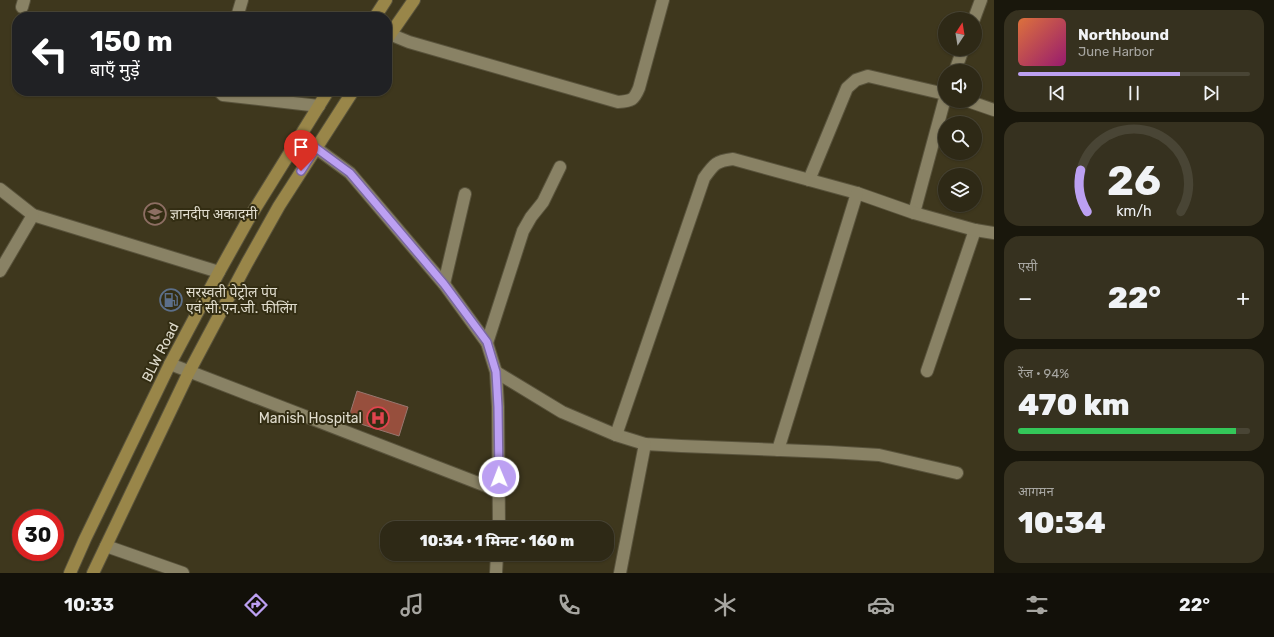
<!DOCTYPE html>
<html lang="hi">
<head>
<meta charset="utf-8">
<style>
	:root { --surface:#2e2916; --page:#36311f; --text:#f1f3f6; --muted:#a7a6a1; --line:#494535; --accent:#bca0f2 }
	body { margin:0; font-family:Rubik,"Noto Sans Devanagari",sans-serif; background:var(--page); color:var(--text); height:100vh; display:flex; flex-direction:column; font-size:15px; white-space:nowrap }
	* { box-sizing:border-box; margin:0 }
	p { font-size:13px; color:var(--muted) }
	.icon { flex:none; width:22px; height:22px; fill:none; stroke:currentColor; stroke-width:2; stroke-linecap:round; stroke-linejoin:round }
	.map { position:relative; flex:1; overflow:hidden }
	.sheet { display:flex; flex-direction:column; gap:10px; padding:10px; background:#19170c; width:280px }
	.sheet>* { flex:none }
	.guide { position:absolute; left:12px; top:12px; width:380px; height:84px; border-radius:16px; box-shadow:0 1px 3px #0004,0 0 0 1px var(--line); background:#202124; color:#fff; overflow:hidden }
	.needle { width:26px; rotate:12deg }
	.controls { position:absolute; left:938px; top:12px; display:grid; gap:8px }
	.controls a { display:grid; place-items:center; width:44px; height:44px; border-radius:50%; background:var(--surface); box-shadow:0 1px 3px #0004,0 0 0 1px var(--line); font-size:20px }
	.speed { position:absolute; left:12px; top:509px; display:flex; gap:8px; font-size:20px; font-weight:700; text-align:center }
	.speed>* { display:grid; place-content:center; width:52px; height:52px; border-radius:50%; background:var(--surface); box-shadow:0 1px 3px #0004,0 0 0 1px var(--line); line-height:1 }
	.speed .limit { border:6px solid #d22; background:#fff; color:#111 }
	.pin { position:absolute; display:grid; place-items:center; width:34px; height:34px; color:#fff; margin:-41px -17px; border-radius:50% 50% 50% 0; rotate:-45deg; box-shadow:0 0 4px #0007 }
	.pin .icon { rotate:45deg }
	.me { position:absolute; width:44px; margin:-22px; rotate:359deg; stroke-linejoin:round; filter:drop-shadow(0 0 3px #0008) }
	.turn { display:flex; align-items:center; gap:14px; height:84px; padding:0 12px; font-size:18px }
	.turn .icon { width:52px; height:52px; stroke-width:2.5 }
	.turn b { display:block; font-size:28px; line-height:34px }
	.big { font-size:30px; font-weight:800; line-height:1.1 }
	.sheet .card { flex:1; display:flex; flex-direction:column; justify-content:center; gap:6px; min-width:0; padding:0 14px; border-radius:16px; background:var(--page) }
	.sheet .dial { align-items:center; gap:0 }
	.dial svg { height:104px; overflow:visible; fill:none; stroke:var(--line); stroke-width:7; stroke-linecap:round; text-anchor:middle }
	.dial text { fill:var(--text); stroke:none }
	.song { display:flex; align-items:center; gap:12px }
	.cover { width:48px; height:48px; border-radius:6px; background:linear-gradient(135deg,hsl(20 70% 55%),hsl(320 70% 35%)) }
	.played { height:4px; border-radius:2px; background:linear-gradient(90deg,var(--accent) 70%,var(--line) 70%) }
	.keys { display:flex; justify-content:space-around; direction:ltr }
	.heat { display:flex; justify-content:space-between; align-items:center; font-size:22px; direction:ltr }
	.charge { height:6px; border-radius:3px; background:linear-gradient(90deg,#34c759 94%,var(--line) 0) }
	.trip { position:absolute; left:380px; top:521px; width:234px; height:40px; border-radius:16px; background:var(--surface); box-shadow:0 1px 3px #0004,0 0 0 1px var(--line); font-weight:800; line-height:40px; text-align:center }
	.dock { display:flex; height:64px; justify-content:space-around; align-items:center; background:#121009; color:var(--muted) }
	.dock .icon { width:28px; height:28px }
	.dock .active { color:var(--accent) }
	.dock b { font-size:18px; color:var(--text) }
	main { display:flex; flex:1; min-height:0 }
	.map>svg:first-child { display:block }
	.building { fill:#974f3d; stroke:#97776f }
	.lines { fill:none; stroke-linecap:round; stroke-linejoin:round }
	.minor-casing { stroke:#59533c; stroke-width:14 }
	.major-casing { stroke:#59533c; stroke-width:14 }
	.minor { stroke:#898265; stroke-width:12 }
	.major { stroke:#998649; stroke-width:12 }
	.route-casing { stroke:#7a689d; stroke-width:10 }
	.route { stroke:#bca0f2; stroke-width:7 }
	.labels { text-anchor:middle; stroke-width:4; stroke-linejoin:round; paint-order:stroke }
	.poi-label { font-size:14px; fill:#e0dccd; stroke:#332d13; text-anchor:start }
	.street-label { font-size:14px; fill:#e0dccd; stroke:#332d13 }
</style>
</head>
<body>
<main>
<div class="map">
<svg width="994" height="573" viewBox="0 0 994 573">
	<rect width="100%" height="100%" fill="#3e371d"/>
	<path class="building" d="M357,391l51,16 -9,29 -51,-16z"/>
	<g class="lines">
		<g class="minor-casing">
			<g id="minor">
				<path d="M22,7l2,-7"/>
				<path d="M237,17l5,-17"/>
				<path d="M974,19l7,-19"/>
				<path d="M387,33l22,9 209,60c14,-1 16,-2 21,-14l24,-88"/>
				<path d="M955,71l8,-22"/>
				<path d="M219,91l4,4 96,11"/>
				<path d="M968,101l26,9"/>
				<path d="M299,137l21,14 30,22 94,111 43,59 9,29 2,35 1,121"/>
				<path d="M809,180l38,-92 9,-8 12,-4 77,18"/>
				<path d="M0,189l33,26 186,57"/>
				<path d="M914,213l31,-115"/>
				<path d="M0,271l33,-56"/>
				<path d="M444,284l21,-90"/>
				<path d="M487,343l36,-112 8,-14 12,-15 17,-35"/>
				<path d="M170,364l329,127"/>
				<path d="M927,371l48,-141"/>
				<path d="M496,372l66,40 54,23 29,9 36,2 148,6 50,3 78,18"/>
				<path d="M616,435l88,-257c10,-14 12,-17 29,-19l124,34 57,20 61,17 19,3"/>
				<path d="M778,450l79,-257"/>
				<path d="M106,546l77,27"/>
				<path d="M496,573l1,-19"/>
				<path d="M620,573l25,-129"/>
			</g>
		</g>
		<g class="major-casing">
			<g id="major">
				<path d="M375,17l11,-17"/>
				<path d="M387,39l27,-39"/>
				<path d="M70,573l15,-34 85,-175 49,-92 29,-52 80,-129"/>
				<path d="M93,573l96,-201 58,-109 32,-57 74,-115"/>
			</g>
		</g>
		<use href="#minor" class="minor"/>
		<use href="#major" class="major"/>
	</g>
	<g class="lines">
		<g class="route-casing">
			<path id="route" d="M301,171l15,-23 34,25 94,111 43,58 9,30 2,35 1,70"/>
		</g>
		<use href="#route" class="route"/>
	</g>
	<defs>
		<g id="school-ring" transform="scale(1.15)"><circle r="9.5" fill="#332d13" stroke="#8d6e63" stroke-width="1.5"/><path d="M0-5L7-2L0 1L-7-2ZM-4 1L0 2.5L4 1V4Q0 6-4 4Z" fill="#8d6e63"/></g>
		<g id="fuel-ring" transform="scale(1.15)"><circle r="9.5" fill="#332d13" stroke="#5c6f8a" stroke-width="1.5"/><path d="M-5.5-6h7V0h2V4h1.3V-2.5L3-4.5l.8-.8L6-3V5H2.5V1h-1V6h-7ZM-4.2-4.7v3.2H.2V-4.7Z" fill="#5c6f8a"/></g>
		<g id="hospital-ring" transform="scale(1.15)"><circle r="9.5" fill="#332d13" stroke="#e0444e" stroke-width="1.5"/><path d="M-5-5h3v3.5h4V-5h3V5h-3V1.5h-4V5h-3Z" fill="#e0444e"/></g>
	</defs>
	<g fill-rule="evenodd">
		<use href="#school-ring" x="155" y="214"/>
		<use href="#fuel-ring" x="171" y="300"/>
		<use href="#hospital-ring" x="378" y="418"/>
	</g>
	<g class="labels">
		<g class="poi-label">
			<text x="170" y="219">ज्ञानदीप अकादमी</text>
			<text x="186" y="297">सरस्वती पेट्रोल पंप<tspan x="186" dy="16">एवं सी.एन.जी. फीलिंग</tspan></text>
			<text x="362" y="423" text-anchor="end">Manish Hospital</text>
		</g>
		<g class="street-label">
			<text transform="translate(160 352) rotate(-63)" y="5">BLW Road</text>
		</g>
	</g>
</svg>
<div class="controls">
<a><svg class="needle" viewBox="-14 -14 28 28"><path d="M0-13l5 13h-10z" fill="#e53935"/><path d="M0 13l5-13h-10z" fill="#a7a6a1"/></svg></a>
<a><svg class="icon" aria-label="sound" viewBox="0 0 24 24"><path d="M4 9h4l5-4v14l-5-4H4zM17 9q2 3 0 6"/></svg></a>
<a><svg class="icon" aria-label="search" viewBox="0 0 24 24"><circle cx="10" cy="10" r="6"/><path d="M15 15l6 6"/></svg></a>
<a><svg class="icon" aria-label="layers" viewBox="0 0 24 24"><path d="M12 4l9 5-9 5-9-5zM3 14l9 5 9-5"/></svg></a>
</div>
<div class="speed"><div class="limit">30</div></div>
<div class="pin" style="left:301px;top:171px;background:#d93025"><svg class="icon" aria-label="arrive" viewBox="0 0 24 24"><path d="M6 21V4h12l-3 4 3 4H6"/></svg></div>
<svg class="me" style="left:499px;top:477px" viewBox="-20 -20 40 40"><circle r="17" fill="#bca0f2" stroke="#fff" stroke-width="3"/><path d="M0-11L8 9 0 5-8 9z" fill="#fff"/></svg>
<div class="trip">10:34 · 1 मिनट · 160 m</div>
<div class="guide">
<div class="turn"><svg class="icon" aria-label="left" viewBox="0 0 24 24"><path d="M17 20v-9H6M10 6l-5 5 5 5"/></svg><div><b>150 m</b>बाएँ मुड़ें</div></div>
</div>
</div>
<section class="sheet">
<div class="card">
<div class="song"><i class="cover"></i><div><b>Northbound</b><p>June Harbor</p></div></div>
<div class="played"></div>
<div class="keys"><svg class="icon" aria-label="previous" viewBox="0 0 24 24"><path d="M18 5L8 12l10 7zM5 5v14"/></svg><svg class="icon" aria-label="pause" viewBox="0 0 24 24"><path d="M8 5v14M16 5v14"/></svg><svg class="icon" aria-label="next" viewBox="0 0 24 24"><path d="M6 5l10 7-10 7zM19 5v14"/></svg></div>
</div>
<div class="card dial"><svg viewBox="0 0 100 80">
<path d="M14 69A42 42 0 1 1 86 69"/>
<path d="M14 69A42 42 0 0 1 9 37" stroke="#bca0f2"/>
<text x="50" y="56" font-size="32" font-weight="700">26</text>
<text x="50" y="72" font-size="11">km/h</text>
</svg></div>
<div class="card"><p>एसी</p>
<div class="heat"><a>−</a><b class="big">22°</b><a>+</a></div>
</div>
<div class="card"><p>रेंज · 94%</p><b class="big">470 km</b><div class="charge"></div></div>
<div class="card"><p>आगमन</p><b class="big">10:34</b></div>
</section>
</main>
<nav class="dock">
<b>10:33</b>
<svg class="icon active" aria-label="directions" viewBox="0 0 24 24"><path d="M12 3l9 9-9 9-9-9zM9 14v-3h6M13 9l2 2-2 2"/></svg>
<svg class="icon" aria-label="music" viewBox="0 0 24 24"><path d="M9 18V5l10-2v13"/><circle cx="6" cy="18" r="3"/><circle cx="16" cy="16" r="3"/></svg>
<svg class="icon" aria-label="phone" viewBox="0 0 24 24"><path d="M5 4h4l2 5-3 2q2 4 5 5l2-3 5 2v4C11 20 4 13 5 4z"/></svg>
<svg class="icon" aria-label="climate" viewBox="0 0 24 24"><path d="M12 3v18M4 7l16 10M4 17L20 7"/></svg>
<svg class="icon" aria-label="car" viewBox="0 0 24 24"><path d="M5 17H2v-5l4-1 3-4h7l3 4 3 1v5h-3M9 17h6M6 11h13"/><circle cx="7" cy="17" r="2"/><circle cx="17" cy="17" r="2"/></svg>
<svg class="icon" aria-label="filters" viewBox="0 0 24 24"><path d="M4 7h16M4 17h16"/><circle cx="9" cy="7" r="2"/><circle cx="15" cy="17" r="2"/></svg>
<b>22°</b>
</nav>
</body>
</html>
